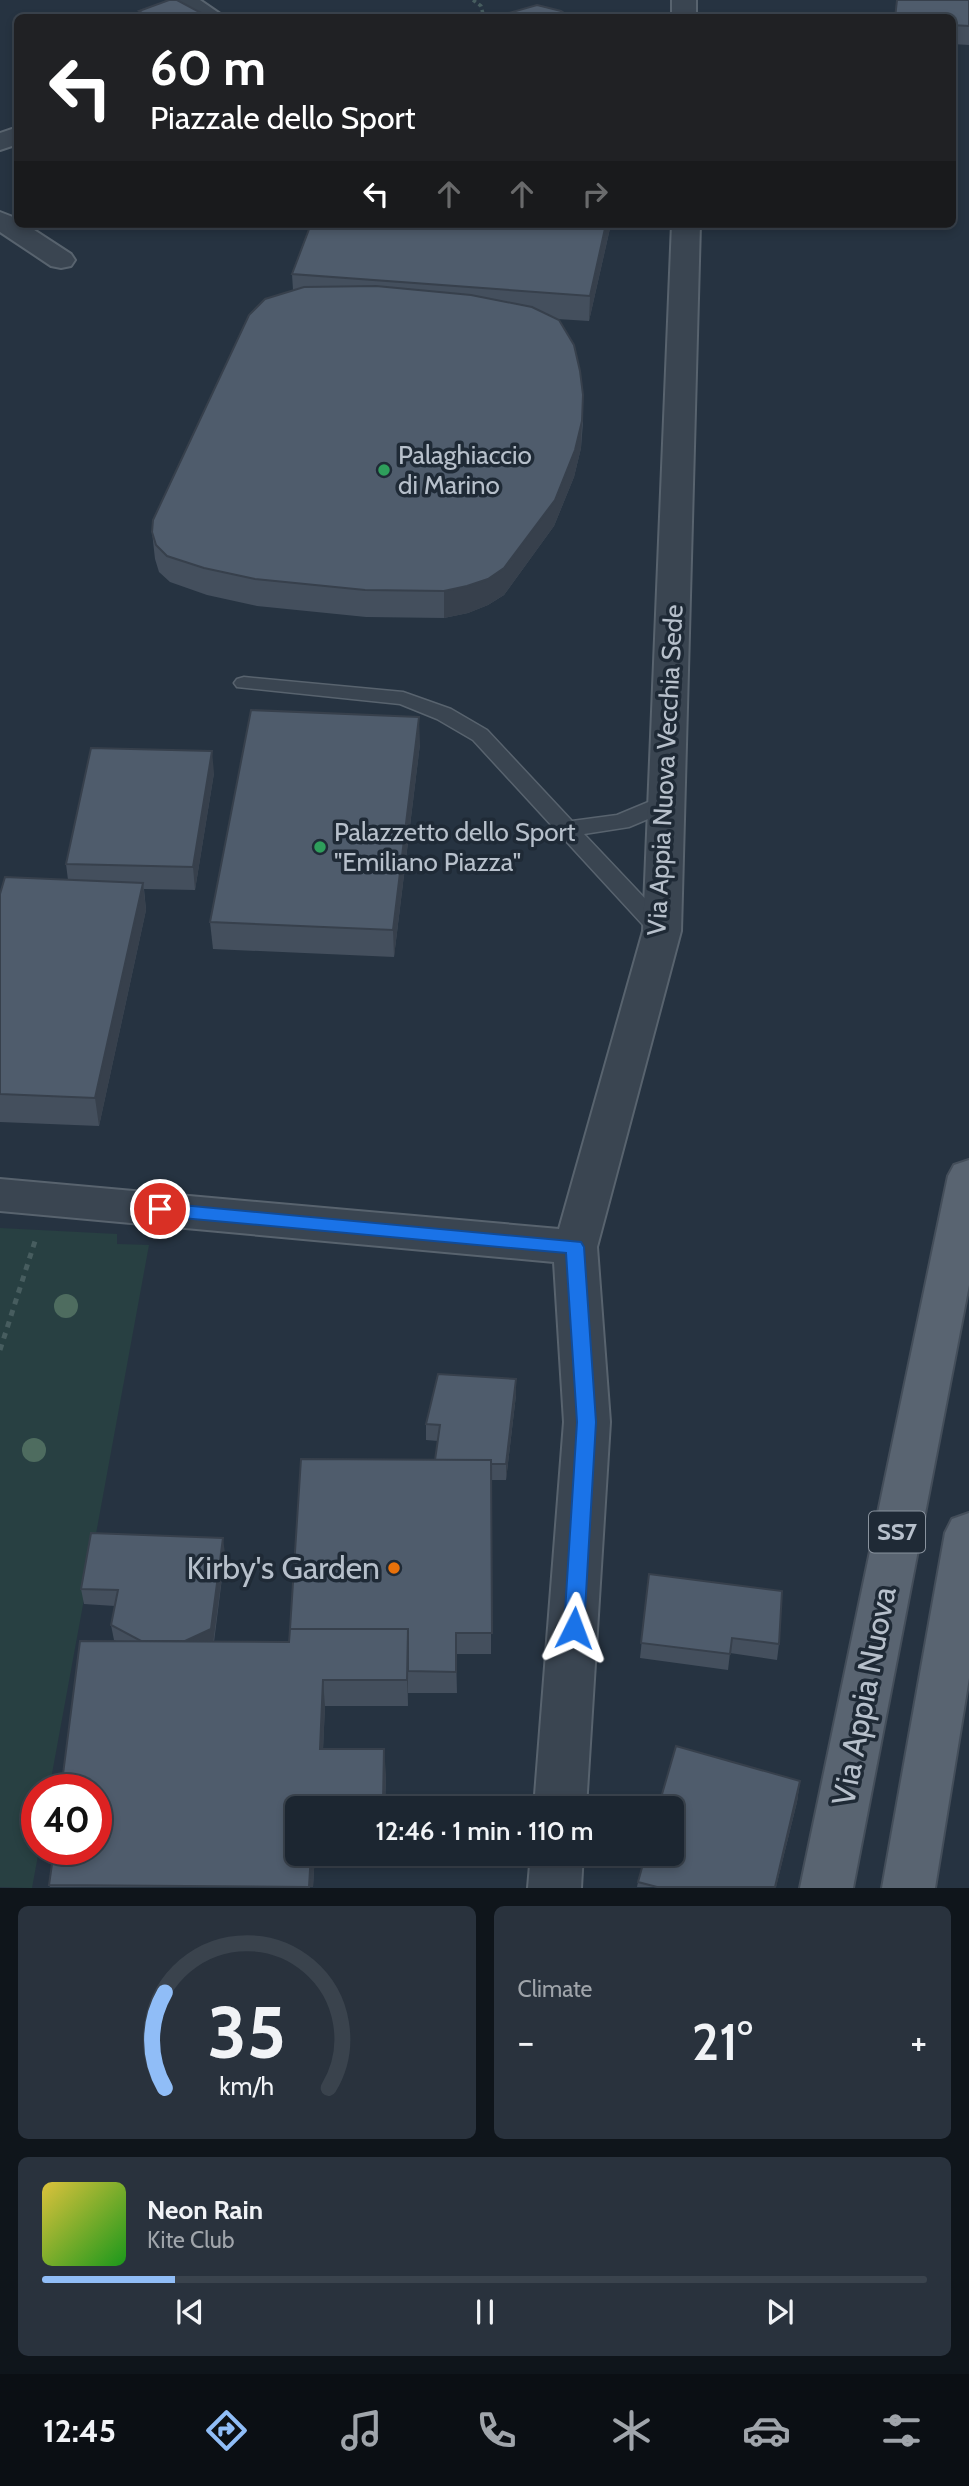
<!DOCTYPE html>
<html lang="en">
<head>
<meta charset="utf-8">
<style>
	:root { --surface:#1c2631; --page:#29323d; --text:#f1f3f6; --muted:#a0a5ab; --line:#3a434d; --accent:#90bdf7 }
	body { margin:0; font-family:Cabin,sans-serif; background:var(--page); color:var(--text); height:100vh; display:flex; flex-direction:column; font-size:26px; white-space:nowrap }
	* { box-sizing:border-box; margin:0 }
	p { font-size:23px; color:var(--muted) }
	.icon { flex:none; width:38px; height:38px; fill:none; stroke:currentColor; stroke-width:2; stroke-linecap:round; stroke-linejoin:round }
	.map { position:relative; height:1888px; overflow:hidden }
	.drawer { display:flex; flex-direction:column; gap:18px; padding:18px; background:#0f151b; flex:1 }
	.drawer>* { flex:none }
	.guide { position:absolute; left:14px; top:14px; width:942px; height:214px; border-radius:10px; box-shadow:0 4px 10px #0003,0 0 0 2px var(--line); background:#202124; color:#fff; overflow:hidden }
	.speed { position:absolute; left:21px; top:1774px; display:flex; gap:14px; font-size:35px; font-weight:700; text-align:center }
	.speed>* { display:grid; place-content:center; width:91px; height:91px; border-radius:50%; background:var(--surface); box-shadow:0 4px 10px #0003,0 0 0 2px var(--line); line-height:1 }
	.speed .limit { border:10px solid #d22; background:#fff; color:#111 }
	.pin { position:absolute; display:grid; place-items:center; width:60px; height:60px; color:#fff; margin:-30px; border:4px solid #fff; border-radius:50%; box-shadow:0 2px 7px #0007 }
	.me { position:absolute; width:77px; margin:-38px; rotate:3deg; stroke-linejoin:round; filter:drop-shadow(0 0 5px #0008) }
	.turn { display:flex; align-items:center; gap:24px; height:147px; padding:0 21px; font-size:32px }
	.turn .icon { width:91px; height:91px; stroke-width:2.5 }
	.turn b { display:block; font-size:49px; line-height:60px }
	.lanes { display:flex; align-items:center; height:66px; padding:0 21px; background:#0003; justify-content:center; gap:35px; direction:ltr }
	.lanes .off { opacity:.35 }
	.big { font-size:52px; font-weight:600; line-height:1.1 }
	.drawer .card { flex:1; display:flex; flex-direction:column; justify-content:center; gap:10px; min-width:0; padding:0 24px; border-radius:10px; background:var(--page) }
	.drawer .dial { align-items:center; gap:0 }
	.dial svg { height:182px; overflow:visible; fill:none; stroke:var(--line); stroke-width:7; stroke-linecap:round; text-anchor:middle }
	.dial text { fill:var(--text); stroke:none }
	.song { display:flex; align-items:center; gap:21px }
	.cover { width:84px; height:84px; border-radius:10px; background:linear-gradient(135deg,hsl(50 70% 55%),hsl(120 70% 35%)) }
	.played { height:7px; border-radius:4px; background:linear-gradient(90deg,var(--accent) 15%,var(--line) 15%) }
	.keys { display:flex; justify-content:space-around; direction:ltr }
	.heat { display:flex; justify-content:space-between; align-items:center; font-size:38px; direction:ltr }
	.drawer .tiles { flex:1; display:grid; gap:18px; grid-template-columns:1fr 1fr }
	.card:last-child { grid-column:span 2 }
	.trip { position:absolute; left:285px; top:1796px; width:399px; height:70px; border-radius:10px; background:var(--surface); box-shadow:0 4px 10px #0003,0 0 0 2px var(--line); font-weight:600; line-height:70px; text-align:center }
	.menu { display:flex; height:112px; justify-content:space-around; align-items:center; background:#0b0f14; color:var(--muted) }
	.menu .icon { width:49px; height:49px }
	.menu .current { color:var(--accent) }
	.menu b { font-size:32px; color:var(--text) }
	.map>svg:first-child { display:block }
	.green { fill:#284042 }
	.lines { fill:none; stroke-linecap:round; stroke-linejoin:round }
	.service-casing { stroke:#58636e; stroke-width:3 }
	.minor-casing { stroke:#58636e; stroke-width:4 }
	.tertiary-casing { stroke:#58636e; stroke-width:4 }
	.primary-casing { stroke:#444e5a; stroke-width:4 }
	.path-far1 { stroke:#475d5f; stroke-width:3.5; stroke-dasharray:3.5 3.5; stroke-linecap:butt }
	.path { stroke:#475d5f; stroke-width:5; stroke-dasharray:6 6; stroke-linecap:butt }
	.service { fill:#3a4551; fill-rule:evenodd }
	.minor { fill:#3a4551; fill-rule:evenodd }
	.tertiary { fill:#3a4551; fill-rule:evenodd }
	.primary { fill:#596471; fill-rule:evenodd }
	.tree { fill:#4e6c5f }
	.wall { fill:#444f5d }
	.shaded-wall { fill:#37404c }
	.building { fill:#4f5c6c; stroke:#37404c; stroke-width:2 }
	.route { fill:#1a73e8; stroke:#114b97; stroke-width:2 }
	.leisure-dot { fill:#2e9e5b; stroke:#1f2a36; stroke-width:2.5 }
	.food-dot { fill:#e8710a; stroke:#1f2a36; stroke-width:2.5 }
	.labels { text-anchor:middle; stroke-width:7; stroke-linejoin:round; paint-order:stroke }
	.shield { fill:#1f2a36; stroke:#89939e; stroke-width:2 }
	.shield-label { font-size:24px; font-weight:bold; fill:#b7c0cb }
	.poi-label { font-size:26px; fill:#b7c0cb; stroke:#1f2a36; text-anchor:start }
	.street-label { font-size:26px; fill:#b7c0cb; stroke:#1f2a36 }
	.near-poi-label { font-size:32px; fill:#b7c0cb; stroke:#1f2a36; text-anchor:end }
	.near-street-label { font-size:32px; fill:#b7c0cb; stroke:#1f2a36 }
</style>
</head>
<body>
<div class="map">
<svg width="969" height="1888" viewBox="0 0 969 1888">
	<rect width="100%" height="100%" fill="#263341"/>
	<path class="green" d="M0,1228l117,6v10l32,1 -100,545h-12l2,60 -7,38 -32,-1z"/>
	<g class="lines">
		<g class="service-casing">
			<path id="service" d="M244,677l159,15 48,17 36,21 85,91 45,-6 41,-17h16l3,5 -3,5 -45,19 -45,7 86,91 3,6 -3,6 -8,2 -8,-2 -181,-197 -36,-21 -37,-15 -163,-17 -3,-4 3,-4z"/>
		</g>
		<g class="minor-casing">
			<g id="minor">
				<path d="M171,0h29l26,18c-20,0 -42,1 -55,-18z"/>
				<path d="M18,127v17l-18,6v-17z"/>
				<path d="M0,212l18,7v5h7l46,30 4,6 -4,6 -10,2 -10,-2 -51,-34z"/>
			</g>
		</g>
		<g class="tertiary-casing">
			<g id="tertiary">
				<rect x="672" y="0" width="24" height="18"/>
				<path d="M672,224h28l-19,707 -84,316 13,175 -24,386h-52l30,-386 -10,-160 -554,-51v-32l559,50 84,-298z"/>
				<path d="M531,1853h52l-2,35h-53z"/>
			</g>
		</g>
		<g class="primary-casing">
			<g id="primary">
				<path d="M969,1160v125l-116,603h-53l148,-712 6,-11z"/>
				<path d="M969,1513v165l-34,210h-53l63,-355 7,-14z"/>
			</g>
		</g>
		<path class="path-far1" d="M473,0l8,6 3,12"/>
		<path class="path" d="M0,1350l36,-112"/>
		<use href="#service" class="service"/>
		<use href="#minor" class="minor"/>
		<use href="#tertiary" class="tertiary"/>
		<use href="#primary" class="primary"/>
	</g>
	<g class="tree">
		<circle cx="66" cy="1306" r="12"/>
		<circle cx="34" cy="1450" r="12"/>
	</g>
	<g class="wall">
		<path d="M969,0v45l-17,-1v-26z"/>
		<path d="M139,11l66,4v3h-65z"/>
		<path d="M611,224l-22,97 -32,-2 26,103 -2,26 -7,29 -20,49 -50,69 -16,10 -20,8 -24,5 -78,-1 -109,-11 -50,-11 -37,-13 -11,-10 -4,-13 -3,-27 141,-242 -1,-16z"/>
		<path d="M420,744l-26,213 -181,-8 -3,-27z"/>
		<path d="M214,773l-19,117 -51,-1 2,21 -47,216 -99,-4v-228l68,-14 -2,-16z"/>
		<path d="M516,1379v16l-10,85h-15v174h-35l1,39h-49v-1v14h-83l-2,43 63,25 -1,34h-87v45h17l-2,34h-263l-1,-2 67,-244 -2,-1 -3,-15 4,-19 -31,-2 -3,-15 144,-35 -11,88h75l146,-182 3,-19 -12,-1v-16z"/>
		<path d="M649,1574l130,70 -2,16 -47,-7 -2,17 -88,-12z"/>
		<path d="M800,1781l-3,21 -21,85h-139l1,-5z"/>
	</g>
	<g class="shaded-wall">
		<path d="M606,224h5l-22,97 1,-25z"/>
		<path d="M583,395l-2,53 -7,29 -20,49 -50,69 -16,10 -20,8 -24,5v-27z"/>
		<path d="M419,717l1,27 -26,213 -1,-27z"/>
		<path d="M212,751l2,22 -19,117 -2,-23z"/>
		<path d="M143,883l3,27 -47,216 -4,-28z"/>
		<path d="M516,1379v16l-10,85v-16z"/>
		<path d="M223,1538l2,16 -12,90 -25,12 -3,-15z"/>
		<path d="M408,1629v77l-1,-26z"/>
		<path d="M323,1680l2,26 -3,68 -2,-25z"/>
		<path d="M384,1749l2,25 -1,34h-2z"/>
		<path d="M800,1781l-3,21 -21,85h-1z"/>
		<path d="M311,1853h4l-2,34h-4z"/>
	</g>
	<g class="building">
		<path d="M169,0h8l28,15 -8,3h-23l-7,-4 -10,4h-6l-12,-7z"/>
		<path d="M897,0h72v26l-17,-1v-7h-57z"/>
		<path d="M537,5l24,6 11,7h-81z"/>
		<path d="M311,224h295l-16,72 -298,-22z"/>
		<path d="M376,286l95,9 61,12 27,13 15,25 6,26 3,24 -1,26 -7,29 -20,50 -51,68 -16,11 -21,7 -23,5 -79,-1 -110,-11 -51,-11 -37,-12 -11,-11 -4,-13 1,-12 96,-205 16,-16 39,-12z"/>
		<path d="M251,710l168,7 -26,213 -183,-8z"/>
		<path d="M91,748l121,3 -19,116 -127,-3z"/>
		<path d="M5,877l138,6 -48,215 -95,-4v-200z"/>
		<path d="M438,1374l78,5 -10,85h-15v-4h-56l5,-35 -14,-1z"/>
		<path d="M301,1459l190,1 1,173h-36v39l-48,-1v-42h-118z"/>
		<path d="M91,1533l132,5 -12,91 -26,12h-44l-30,-16 7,-35 -37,-1z"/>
		<path d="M649,1574l133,17 -3,53 -47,-6 -2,16 -89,-11z"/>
		<path d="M290,1629h118l-1,51h-84l-3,69h64l-1,53h-69v6h-16v45h13l-2,34 -260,-2 5,-35h42v-60h-35l19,-149 209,1z"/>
		<path d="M676,1746l124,35 -25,106h-118l-19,-5 8,-29h26v-45h-14z"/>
	</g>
	<path class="route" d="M160,1203l421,39 3,5 12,175 -12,206 -2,6 -8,3 -7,-3 -3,-6 13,-206 -11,-169 -406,-37 -6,-2 -3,-5 3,-4z"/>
	<g class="leisure-dot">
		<circle cx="384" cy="470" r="7"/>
		<circle cx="320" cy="847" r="7"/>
	</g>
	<circle class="food-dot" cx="394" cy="1568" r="7"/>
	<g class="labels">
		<rect class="shield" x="869" y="1511.5" width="56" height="41" rx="5"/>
		<g class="shield-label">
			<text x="897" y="1540">SS7</text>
		</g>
		<g class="poi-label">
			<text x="398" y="464">Palaghiaccio<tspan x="398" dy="30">di Marino</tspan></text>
			<text x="334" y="841">Palazzetto dello Sport<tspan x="334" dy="30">"Emiliano Piazza"</tspan></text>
		</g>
		<g class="street-label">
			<text transform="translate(665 770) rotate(-87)" y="9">Via Appia Nuova Vecchia Sede</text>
		</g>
		<g class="near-poi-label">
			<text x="380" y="1579">Kirby's Garden</text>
		</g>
		<g class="near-street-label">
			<text transform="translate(864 1696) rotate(-79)" y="11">Via Appia Nuova</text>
		</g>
	</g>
</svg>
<div class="speed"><div class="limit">40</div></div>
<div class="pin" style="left:160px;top:1209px;background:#d93025"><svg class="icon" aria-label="arrive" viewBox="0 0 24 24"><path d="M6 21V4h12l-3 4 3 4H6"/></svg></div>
<svg class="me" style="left:574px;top:1628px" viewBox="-20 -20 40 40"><path d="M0-17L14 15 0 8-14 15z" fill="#1a73e8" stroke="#fff" stroke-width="4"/></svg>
<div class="trip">12:46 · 1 min · 110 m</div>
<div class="guide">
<div class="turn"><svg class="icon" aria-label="left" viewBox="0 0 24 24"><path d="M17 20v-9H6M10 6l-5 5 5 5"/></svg><div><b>60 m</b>Piazzale dello Sport</div></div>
<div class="lanes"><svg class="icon" aria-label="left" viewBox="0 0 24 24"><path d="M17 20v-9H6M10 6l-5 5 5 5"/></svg><svg class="icon off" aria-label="ahead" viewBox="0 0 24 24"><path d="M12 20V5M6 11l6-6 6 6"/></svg><svg class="icon off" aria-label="ahead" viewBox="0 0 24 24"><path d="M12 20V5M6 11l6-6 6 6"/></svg><svg class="icon off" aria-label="right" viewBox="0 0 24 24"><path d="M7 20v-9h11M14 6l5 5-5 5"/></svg></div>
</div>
</div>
<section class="drawer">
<div class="tiles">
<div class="card dial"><svg viewBox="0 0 100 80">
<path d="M14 69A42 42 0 1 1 86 69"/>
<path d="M14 69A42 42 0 0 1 14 27" stroke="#90bdf7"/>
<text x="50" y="56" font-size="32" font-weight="700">35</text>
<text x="50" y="72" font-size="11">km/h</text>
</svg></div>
<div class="card"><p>Climate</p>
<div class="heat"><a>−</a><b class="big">21°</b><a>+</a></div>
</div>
<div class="card">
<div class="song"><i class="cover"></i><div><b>Neon Rain</b><p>Kite Club</p></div></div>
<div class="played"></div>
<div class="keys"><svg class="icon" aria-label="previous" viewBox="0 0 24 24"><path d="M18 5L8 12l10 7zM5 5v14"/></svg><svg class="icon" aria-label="pause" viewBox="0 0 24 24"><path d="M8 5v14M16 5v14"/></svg><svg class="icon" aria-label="next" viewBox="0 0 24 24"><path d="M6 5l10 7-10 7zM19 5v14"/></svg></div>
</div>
</div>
</section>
<nav class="menu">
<b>12:45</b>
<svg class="icon current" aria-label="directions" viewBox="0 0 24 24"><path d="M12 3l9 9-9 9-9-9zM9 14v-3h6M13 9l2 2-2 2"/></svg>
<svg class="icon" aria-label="music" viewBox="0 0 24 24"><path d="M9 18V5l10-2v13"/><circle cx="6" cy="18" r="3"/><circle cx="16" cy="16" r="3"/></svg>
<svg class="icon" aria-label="phone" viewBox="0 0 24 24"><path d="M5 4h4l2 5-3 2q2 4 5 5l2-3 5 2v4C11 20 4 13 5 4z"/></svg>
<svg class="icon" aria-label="climate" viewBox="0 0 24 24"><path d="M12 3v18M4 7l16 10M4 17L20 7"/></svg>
<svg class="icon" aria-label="car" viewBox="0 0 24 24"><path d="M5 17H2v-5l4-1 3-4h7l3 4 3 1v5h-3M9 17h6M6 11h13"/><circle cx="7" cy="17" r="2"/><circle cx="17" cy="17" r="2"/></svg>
<svg class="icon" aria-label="filters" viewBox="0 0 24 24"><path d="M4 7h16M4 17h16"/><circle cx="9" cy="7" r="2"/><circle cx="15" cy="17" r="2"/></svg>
</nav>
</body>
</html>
